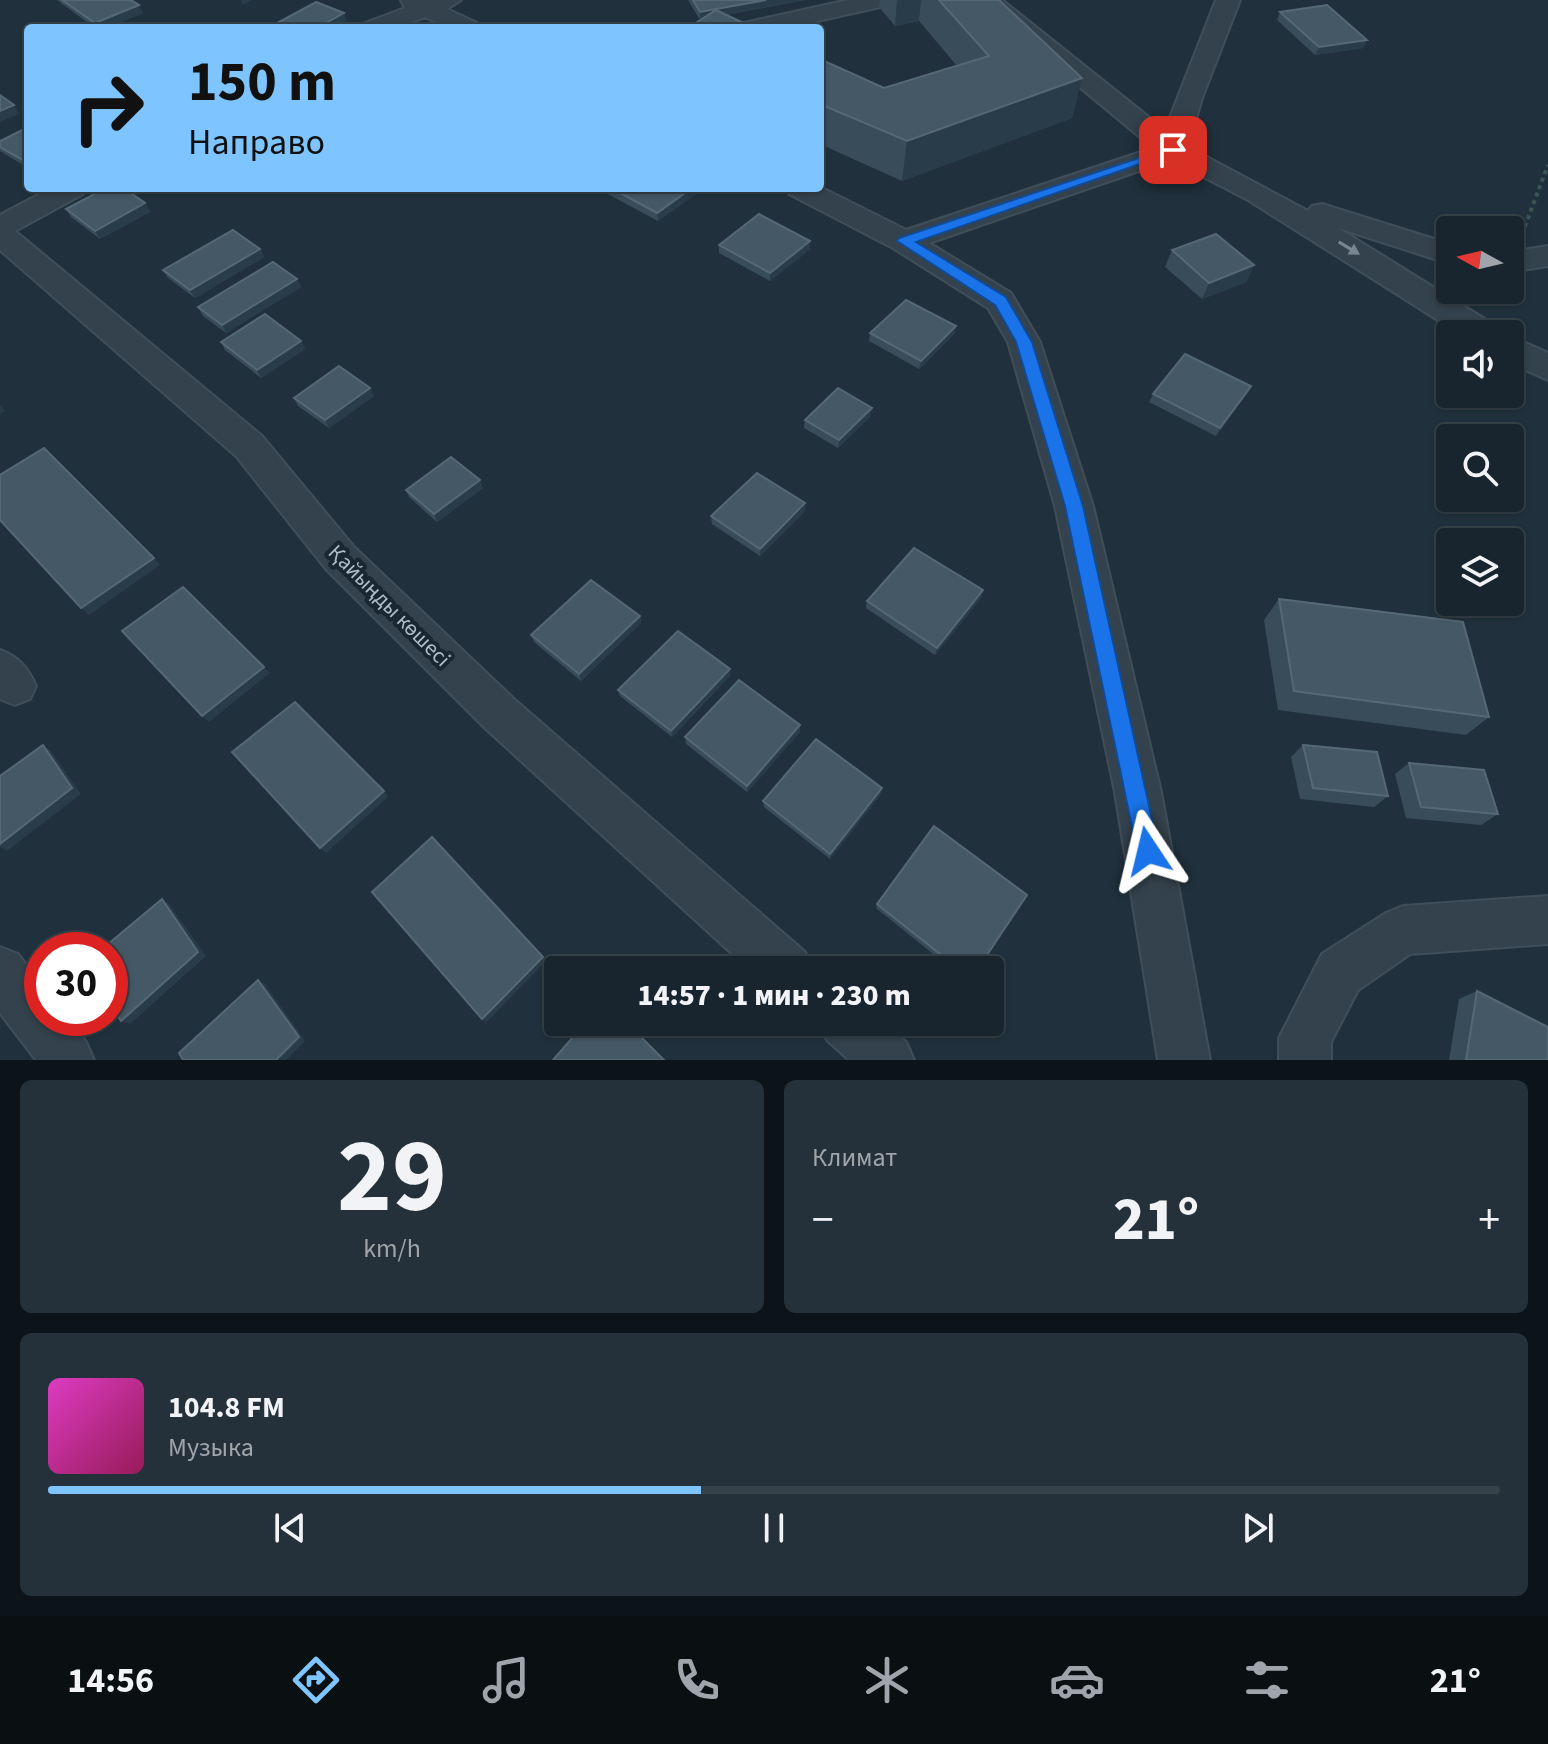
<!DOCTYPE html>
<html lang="ru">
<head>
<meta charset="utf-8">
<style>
	:root { --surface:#18252e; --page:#25313a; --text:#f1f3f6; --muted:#9fa5aa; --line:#36424a; --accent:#7ec5ff }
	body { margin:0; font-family:"Source Sans 3",sans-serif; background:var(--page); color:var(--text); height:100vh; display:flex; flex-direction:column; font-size:30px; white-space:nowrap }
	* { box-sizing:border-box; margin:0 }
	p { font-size:26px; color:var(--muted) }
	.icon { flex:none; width:44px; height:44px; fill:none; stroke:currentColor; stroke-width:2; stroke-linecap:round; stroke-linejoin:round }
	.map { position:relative; height:1060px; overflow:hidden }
	.sheet { display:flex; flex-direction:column; gap:20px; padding:20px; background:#0d1419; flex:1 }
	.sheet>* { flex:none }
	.banner { position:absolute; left:24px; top:24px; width:800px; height:168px; border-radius:8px; box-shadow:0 2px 6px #0004,0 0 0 2px var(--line); background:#7ec5ff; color:#111; overflow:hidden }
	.needle { width:52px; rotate:278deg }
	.controls { position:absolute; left:1436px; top:216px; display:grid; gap:16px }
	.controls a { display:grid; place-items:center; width:88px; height:88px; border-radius:8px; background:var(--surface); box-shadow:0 2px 6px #0004,0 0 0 2px var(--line); font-size:40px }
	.speed { position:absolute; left:24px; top:932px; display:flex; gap:16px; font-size:40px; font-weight:700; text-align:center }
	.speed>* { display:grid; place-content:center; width:104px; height:104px; border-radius:50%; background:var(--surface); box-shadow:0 2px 6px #0004,0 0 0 2px var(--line); line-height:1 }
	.speed .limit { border:12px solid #d22; background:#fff; color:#111 }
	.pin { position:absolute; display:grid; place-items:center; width:68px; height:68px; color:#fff; margin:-34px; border-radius:16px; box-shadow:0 4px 12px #0006 }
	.me { position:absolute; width:88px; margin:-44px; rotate:350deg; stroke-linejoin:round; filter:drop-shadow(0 0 6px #0008) }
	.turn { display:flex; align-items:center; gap:28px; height:168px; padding:0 32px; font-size:36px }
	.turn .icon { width:104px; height:104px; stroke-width:2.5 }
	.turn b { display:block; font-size:56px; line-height:68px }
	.big { font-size:60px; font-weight:800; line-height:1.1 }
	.sheet .widget { flex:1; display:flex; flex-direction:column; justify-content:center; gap:12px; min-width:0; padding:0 28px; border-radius:12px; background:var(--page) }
	.sheet .dial { align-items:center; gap:0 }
	.dial b { font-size:104px; line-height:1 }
	.song { display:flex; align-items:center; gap:24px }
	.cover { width:96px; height:96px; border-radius:12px; background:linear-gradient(135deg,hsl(310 70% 55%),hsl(330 70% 35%)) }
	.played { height:8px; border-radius:4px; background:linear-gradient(90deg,var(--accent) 45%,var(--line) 45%) }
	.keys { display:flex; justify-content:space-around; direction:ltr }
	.heat { display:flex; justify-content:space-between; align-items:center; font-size:44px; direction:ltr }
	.sheet .tiles { flex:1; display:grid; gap:20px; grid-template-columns:1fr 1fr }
	.widget:last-child { grid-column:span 2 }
	.trip { position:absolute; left:544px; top:956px; width:460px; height:80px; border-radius:8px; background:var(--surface); box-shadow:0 2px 6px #0004,0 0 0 2px var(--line); font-weight:800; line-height:80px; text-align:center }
	.tab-bar { display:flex; height:128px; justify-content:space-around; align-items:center; background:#0a0f12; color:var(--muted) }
	.tab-bar .icon { width:56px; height:56px }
	.tab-bar .selected { color:var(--accent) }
	.tab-bar b { font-size:36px; color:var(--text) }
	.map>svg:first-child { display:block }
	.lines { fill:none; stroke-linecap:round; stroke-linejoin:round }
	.minor-casing { stroke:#404e59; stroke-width:4 }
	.path { stroke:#3b5654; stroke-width:4; stroke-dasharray:4 4; stroke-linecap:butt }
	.minor { fill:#34424d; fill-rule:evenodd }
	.wall { fill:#384c59 }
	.shaded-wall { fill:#293c49 }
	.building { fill:#455865; stroke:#556875; stroke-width:2 }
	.oneway { fill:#788691 }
	.route { fill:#1a73e8; stroke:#114b97; stroke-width:2 }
	.labels { text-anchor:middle; stroke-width:8; stroke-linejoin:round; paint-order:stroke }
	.street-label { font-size:22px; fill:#afbdc9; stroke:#192732 }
</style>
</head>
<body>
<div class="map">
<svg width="1548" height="1060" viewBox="0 0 1548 1060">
	<rect width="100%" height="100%" fill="#20313d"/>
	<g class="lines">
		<g class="minor-casing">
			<g id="minor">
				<path d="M401,0h60l-14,9 30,14 3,5h-32l-23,-11 -28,11h-35l3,-5 40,-15z"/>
				<path d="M848,0h45l-4,5 -103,23h-45l3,-5z"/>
				<path d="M975,0h27l163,130 51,-130h24l-38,98 -14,49 120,64 4,-5 10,-2 128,40v20l-112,-36 158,98 4,8h-40l-212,-134 -77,-40 -242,83 82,50 29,49 53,164 68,286 49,268h-52l-43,-268 -60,-286 -47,-164 -20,-34 -95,-60 -104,-54 -4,-6 35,-1 86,43 247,-82z"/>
				<path d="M51,188h36l-4,6 -68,37 247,205 92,111 161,153 290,252 7,18h-62l-265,-242 -159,-159 -90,-113 -236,-206v-35z"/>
				<path d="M1548,246v20l-38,6v-20z"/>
				<path d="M1510,336l38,17v27l-38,-17z"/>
				<path d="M0,650c19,7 28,18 36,36l-6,13 -15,6 -15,-6z"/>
				<path d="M1548,896v48l-138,10 -52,36 -27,52v18h-52v-22l43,-84 64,-41 17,-7z"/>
				<path d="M0,947l18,7 24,31v33h26l18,24 8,18h-58l-36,-47z"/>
				<path d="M819,1022h65l22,20 8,18h-65l-22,-20z"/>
			</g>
		</g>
		<path class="path" d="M1522,234l26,-69"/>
		<use href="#minor" class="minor"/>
	</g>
	<g class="wall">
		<path d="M57,0h74l12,13 -37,15h-11z"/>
		<path d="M688,0h117l-105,20z"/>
		<path d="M880,0h119l83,78 -10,40 -170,63 -82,-37v-85l64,29 73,-22 -38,-45 -24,5 -16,-19z"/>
		<path d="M1280,12l83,36 -48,7 -38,-35z"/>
		<path d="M344,13l2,8 -12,7h-52l-3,-6z"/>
		<path d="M28,127v41l-28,-17v-10z"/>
		<path d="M604,188h96v3l-42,30 -54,-29z"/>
		<path d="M145,203l5,9 -50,27 -29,-22 -5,-8z"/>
		<path d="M719,245l91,4 -40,32 -51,-28z"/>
		<path d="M260,249l4,8 -69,41 -27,-20 -5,-8z"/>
		<path d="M1172,250l82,15 -8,17 -44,17 -37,-32z"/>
		<path d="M297,279l4,8 -75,46 -23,-17 -5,-9z"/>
		<path d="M956,326l-2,8 -35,35 -50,-28 1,-8z"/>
		<path d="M301,341l4,8 -44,29 -36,-28 -4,-8z"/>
		<path d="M1251,386l-4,8 -31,42 -67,-34 4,-8z"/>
		<path d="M374,396l-45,32 -31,-22 -4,-8z"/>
		<path d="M871,416l-33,32 -34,-20 1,-8z"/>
		<path d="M483,488l-46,34 -28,-25 -3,-7z"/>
		<path d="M805,503v8l-45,45 -48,-32 -1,-8z"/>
		<path d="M983,590l-2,8 -46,57 -69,-47 1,-7z"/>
		<path d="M1279,599l210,118 -23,18 -188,-25 -14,-90z"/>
		<path d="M640,616l1,7 -60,58 -47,-39 -3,-7z"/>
		<path d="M730,676l-58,61 -52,-41 -2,-6z"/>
		<path d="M800,725v7l-53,60 -61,-48 -1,-7z"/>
		<path d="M1303,745l85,51 -14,11 -74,-8 -9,-42z"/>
		<path d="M1409,763l89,51 -17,11 -75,-7 -11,-44z"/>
		<path d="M881,794l-51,65 -66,-52 -1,-6z"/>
		<path d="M877,904l101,66h-25l-77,-62z"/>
		<path d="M1477,991l71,69h-99l10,-61z"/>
	</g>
	<g class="shaded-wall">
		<path d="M241,0h11l-10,5z"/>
		<path d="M766,0h39l-105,20v-8z"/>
		<path d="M897,0h24l-2,21 -24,5z"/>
		<path d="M139,5l4,8 -37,15h-9l-2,-5z"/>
		<path d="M344,13l2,8 -12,7h-17z"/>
		<path d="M1367,40l-4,8 -48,7 4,-8z"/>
		<path d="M1082,78l-10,40 -170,63 5,-40z"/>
		<path d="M14,105l5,9 -19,8v-11z"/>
		<path d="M692,188h8v3l-42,30 -1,-8z"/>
		<path d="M145,203l5,9 -50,27 -5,-8z"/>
		<path d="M810,241v8l-40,32v-8z"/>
		<path d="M260,249l4,8 -69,41 -5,-8z"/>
		<path d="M1254,265l-8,17 -44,17 7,-16z"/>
		<path d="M297,279l4,8 -75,46 -4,-8z"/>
		<path d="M956,326l-2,8 -35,35 2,-8z"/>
		<path d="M301,341l4,8 -44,29 -4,-8z"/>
		<path d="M1251,386l-4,8 -31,42 4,-8z"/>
		<path d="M370,388l4,8 -45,32 -4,-8z"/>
		<path d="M0,405l5,6 -5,3z"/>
		<path d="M872,408l-1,8 -33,32 1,-8z"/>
		<path d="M480,480l3,8 -46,34 -3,-8z"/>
		<path d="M805,503v8l-45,45v-7z"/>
		<path d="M154,558l6,7 -71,50 -8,-7z"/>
		<path d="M983,590l-2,8 -46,57 2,-7z"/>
		<path d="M640,616l1,7 -60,58 -2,-7z"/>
		<path d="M264,667l6,6 -61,49 -7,-6z"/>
		<path d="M730,669v7l-58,61 -1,-6z"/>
		<path d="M800,725v7l-53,60v-6z"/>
		<path d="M43,745l8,6 30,43 -74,57 -7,-4v-3z"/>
		<path d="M882,788l-1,6 -51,65v-5z"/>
		<path d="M384,791l4,6 -62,56 -6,-5z"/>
		<path d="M162,899l7,5 37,52 -76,68 -9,-3z"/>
		<path d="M543,957l3,4 -60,62 -4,-4z"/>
		<path d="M258,980l7,4 40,57 -19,19h-10z"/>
	</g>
	<g class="building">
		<path d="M62,0h69l8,5 -44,18z"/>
		<path d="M693,0h73l-66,12z"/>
		<path d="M939,0h60l83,78 -175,63 -87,-37v-45l64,29 105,-32z"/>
		<path d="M316,2l28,11 -27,15h-24l-14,-6z"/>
		<path d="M1327,5l40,35 -48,7 -39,-35z"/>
		<path d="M716,10l38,18h-66z"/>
		<path d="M0,95l14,10 -14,6z"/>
		<path d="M28,127v36l-28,-16v-6z"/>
		<path d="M106,188h18l21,15 -50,28 -29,-22z"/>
		<path d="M611,188h81l-35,25z"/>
		<path d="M759,214l51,27 -40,32 -51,-28z"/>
		<path d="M233,230l27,19 -70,41 -27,-20z"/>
		<path d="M1216,234l38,31 -45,18 -37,-33z"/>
		<path d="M273,262l24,17 -75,46 -24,-18z"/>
		<path d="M906,300l50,26 -35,35 -51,-28z"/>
		<path d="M265,314l36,27 -44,29 -36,-28z"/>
		<path d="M1185,354l66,32 -31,42 -67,-34z"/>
		<path d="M339,366l31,22 -45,32 -31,-22z"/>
		<path d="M838,388l34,20 -33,32 -34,-20z"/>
		<path d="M44,448l110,110 -73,50 -81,-88v-45z"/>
		<path d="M451,457l29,23 -46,34 -28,-24z"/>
		<path d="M757,473l48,30 -45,46 -49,-33z"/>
		<path d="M914,548l69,42 -46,58 -70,-47z"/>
		<path d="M591,580l49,36 -61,58 -48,-39z"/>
		<path d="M183,587l81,80 -62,49 -80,-85z"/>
		<path d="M1279,599l184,23 26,95 -195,-26z"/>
		<path d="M678,631l52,38 -59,62 -53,-41z"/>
		<path d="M739,680l61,45 -53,61 -62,-49z"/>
		<path d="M295,702l89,89 -64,57 -88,-96z"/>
		<path d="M816,739l66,49 -52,66 -67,-53z"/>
		<path d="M43,745l29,43 -72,56v-68z"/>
		<path d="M1303,745l74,7 11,44 -75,-8z"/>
		<path d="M1409,763l75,7 14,44 -77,-7z"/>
		<path d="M934,826l93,69 -50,75h-17l-83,-66z"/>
		<path d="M432,837l111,120 -61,62 -110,-127z"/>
		<path d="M162,899l36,53 -77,69 -11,-17v-54h-9z"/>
		<path d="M258,980l41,57 -23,23h-93l-4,-7z"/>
		<path d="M1477,991l71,36v33h-82z"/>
		<path d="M586,1022h40l38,38h-111z"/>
	</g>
	<defs><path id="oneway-solid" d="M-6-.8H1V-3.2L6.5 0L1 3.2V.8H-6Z" transform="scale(2)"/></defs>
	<use class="oneway" href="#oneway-solid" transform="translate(1349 248) rotate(31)"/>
	<path class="route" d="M1169,148l11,2 -264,92 90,55 26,45 51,164 76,345 -3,8 -8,3 -8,-3 -3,-8 -72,-345 -49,-164 -21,-37 -98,-64 2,-3z"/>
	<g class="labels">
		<g class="street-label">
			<text transform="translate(390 605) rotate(45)" y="8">Қайыңды көшесі</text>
		</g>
	</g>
</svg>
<div class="controls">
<a><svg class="needle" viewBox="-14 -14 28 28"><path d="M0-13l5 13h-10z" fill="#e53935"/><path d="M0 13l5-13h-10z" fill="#9fa5aa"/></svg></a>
<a><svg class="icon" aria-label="sound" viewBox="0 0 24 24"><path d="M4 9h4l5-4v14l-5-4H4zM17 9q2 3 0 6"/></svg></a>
<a><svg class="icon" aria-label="search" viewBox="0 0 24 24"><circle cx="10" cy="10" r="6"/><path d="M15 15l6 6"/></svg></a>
<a><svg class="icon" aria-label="layers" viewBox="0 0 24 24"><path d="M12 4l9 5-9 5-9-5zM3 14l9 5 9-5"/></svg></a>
</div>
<div class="speed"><div class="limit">30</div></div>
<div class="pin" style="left:1173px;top:150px;background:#d93025"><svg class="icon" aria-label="arrive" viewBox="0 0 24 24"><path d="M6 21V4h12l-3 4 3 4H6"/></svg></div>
<svg class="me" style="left:1148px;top:851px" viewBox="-20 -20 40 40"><path d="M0-17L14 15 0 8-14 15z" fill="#1a73e8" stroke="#fff" stroke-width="4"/></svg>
<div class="trip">14:57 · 1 мин · 230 m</div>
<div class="banner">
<div class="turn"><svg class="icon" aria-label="right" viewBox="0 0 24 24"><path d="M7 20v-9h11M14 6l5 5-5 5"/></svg><div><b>150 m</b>Направо</div></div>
</div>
</div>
<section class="sheet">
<div class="tiles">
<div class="widget dial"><b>29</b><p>km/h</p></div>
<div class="widget"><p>Климат</p>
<div class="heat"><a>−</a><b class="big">21°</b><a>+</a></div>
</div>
<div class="widget">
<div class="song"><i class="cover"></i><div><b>104.8 FM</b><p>Музыка</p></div></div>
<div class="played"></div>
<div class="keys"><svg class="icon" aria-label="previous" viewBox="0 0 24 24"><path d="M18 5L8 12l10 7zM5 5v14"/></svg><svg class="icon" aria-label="pause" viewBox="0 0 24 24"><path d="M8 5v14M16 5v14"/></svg><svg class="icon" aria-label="next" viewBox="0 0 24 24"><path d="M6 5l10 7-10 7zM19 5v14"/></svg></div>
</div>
</div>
</section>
<nav class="tab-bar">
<b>14:56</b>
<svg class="icon selected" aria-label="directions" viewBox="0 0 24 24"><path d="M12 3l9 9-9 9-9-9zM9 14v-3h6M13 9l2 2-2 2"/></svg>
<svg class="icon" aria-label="music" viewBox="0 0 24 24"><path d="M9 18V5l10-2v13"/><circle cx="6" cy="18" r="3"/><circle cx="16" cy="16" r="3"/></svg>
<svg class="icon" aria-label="phone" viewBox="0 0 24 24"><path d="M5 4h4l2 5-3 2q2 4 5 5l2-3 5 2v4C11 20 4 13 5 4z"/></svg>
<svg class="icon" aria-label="climate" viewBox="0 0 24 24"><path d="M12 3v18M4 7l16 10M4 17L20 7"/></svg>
<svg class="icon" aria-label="car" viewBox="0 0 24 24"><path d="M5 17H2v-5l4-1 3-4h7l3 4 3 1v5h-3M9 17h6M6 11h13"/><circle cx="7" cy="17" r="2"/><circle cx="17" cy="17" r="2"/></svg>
<svg class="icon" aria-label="filters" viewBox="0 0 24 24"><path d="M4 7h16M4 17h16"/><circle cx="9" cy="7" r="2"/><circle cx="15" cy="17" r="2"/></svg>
<b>21°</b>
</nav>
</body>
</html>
